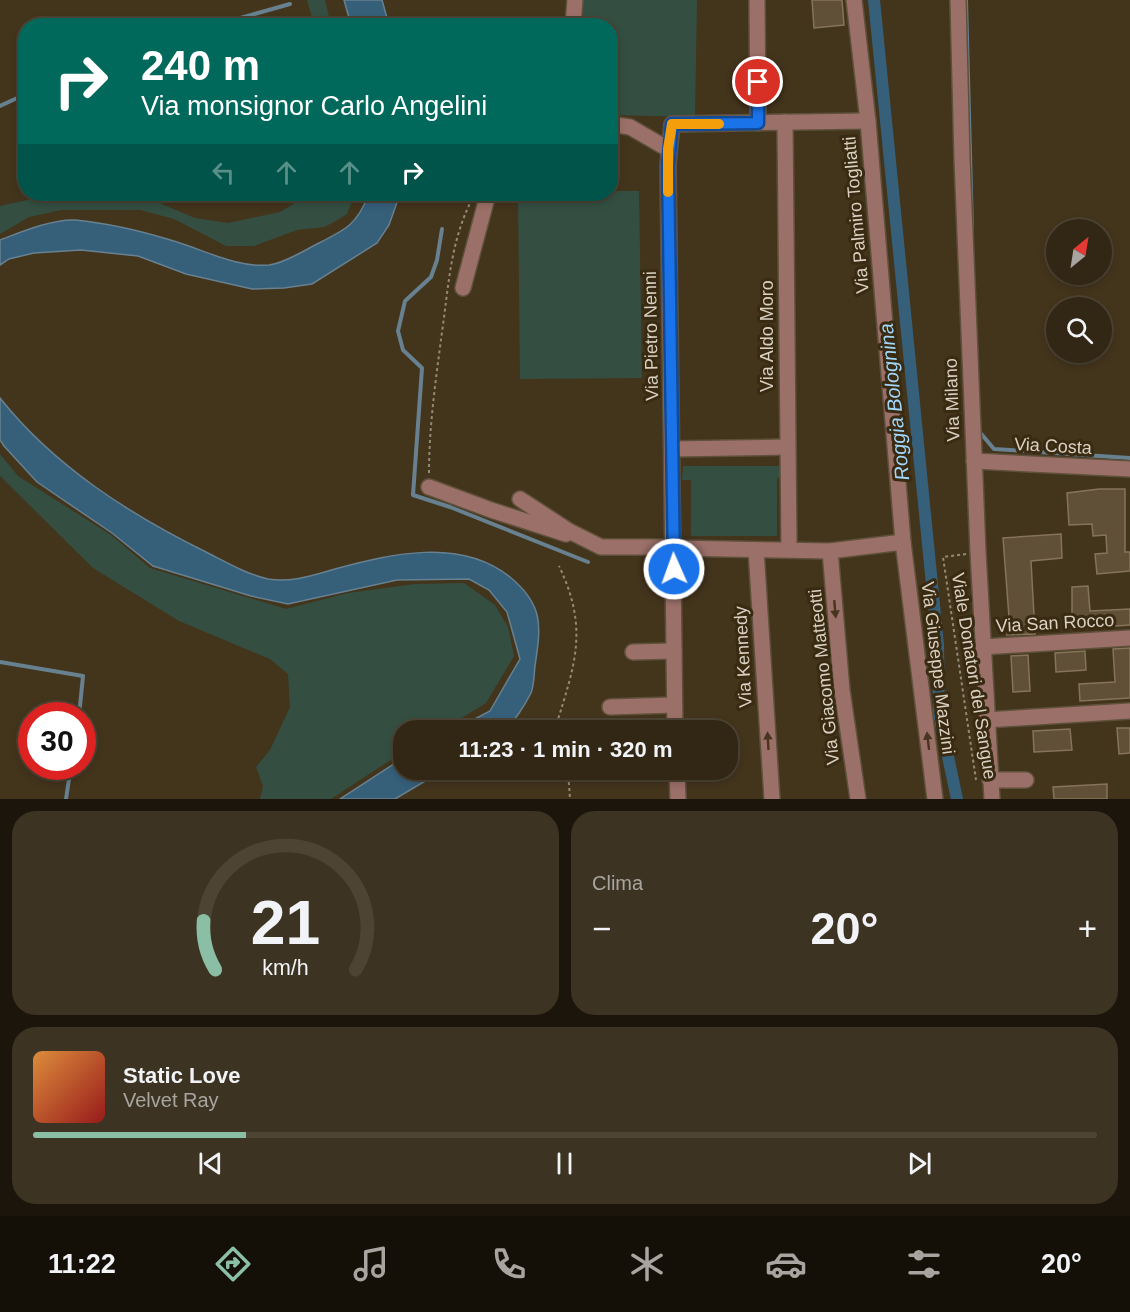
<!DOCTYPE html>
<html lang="it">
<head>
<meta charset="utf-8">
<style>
	:root { --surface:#322715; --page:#3d3322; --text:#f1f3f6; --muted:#a8a5a0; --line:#4d4434; --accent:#8abfa5 }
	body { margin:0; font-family:Helvetica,sans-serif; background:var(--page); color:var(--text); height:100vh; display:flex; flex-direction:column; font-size:22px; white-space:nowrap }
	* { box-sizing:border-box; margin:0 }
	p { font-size:20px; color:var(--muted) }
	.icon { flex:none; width:33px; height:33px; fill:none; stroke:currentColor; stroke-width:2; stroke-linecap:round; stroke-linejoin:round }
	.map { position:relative; height:799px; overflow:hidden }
	.sheet { display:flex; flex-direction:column; gap:12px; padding:12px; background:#1c150c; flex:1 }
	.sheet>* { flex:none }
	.banner { position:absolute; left:18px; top:18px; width:600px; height:183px; border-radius:24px; box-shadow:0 3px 9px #0003,0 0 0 2px var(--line); background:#00695c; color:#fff; overflow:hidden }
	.needle { width:39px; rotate:30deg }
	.tools { position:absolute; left:1046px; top:219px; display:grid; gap:12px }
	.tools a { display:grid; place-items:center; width:66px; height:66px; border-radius:50%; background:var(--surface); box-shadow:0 3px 9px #0003,0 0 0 2px var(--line); font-size:30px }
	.speed { position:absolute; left:18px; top:702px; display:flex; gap:12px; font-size:30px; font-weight:700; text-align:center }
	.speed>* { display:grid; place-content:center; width:78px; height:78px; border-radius:50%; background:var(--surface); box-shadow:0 3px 9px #0003,0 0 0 2px var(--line); line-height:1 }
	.speed .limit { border:9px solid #d22; background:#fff; color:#111 }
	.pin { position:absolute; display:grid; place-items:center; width:51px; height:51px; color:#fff; margin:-26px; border:3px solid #fff; border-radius:50%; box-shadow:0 2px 6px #0007 }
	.me { position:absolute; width:66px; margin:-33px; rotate:358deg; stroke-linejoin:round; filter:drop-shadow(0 0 4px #0008) }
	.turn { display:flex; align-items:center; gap:21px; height:126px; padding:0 24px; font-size:27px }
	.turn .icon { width:78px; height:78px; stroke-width:2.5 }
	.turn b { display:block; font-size:42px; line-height:51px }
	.lanes { display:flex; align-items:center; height:57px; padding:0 24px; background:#0003; justify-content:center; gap:30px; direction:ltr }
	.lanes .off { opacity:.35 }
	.big { font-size:45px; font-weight:800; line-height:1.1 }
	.sheet .tile { flex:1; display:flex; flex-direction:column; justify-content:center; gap:9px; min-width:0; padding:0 21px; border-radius:24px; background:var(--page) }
	.sheet .dial { align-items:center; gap:0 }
	.dial svg { height:156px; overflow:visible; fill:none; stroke:var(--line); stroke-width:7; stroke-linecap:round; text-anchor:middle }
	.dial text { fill:var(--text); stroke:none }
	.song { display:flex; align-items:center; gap:18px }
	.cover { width:72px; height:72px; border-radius:9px; background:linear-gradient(135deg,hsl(30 70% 55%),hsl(0 70% 35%)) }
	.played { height:6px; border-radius:3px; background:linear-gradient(90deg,var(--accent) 20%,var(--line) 20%) }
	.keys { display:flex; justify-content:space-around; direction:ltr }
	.heat { display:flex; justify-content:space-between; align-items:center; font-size:33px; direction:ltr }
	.sheet .tiles { flex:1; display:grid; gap:12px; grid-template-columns:1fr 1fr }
	.tile:last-child { grid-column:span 2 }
	.trip { position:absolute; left:393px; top:720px; width:345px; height:60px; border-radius:24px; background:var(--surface); box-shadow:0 3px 9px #0003,0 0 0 2px var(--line); font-weight:800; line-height:60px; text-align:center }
	.menu { display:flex; height:96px; justify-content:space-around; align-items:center; background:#141008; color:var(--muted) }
	.menu .icon { width:42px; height:42px }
	.menu .active { color:var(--accent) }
	.menu b { font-size:27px; color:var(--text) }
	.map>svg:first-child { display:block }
	.green { fill:#344f42 }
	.water { fill:#365f7a; stroke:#678190; stroke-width:1.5 }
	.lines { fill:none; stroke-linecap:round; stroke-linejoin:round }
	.stream { stroke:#678190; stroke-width:4 }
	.canal { stroke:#365f7a; stroke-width:12 }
	.building { fill:#605037; stroke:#85745a; stroke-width:1.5 }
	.minor-casing { stroke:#5e503a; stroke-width:18 }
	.path { stroke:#958a77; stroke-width:2; stroke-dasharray:3 3; stroke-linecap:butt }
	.minor { stroke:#9b7069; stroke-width:15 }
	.oneway { fill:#48341f }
	.route-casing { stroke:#114b97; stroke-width:15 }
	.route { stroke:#1a73e8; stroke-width:10 }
	.slow { stroke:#f59e0b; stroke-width:10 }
	.labels { text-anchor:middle; stroke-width:6; stroke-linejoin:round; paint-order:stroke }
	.street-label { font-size:18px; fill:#dad1c3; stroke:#392a12 }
	.water-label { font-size:20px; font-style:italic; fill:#a2d7fc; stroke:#392a12 }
</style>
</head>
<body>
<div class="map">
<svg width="1130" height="799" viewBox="0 0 1130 799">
	<rect width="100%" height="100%" fill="#43341c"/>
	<g class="green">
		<path d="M307,0h18l6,25h-17z"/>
		<path d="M583,0h114l-2,117 -84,-2 -1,-89h-28z"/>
		<path d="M611,191h28l3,187 -122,1 -2,-185h92z"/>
		<path d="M55,194h83l57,24 33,5 52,-11 30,-18h45l-8,20 -13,8 -10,5 -27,3 -43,16h-28l-52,-27 -34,-9h-79l-32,7 -29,17v-28z"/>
		<path d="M0,454l18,22 93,59 39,33 136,41 62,-16 67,-9 49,-1 31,22 13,22 6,29 -28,47 -44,27h-38l-1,22 -72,47h-71l3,-13 -7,-19 14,-17 20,-43 -2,-33 -18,-15 -91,-38 -86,-53 -93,-92z"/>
		<path d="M683,466h100l1,11 -7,1v58h-86v-56h-9z"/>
	</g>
	<g class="water">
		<path d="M344,0h38l7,25h-38z"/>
		<path d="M369,194h31l-11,31 -12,18 -65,41 -28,4 -32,1 -66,-15 -48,-18 -57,-6 -47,3 -25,6 -9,6v-25c21,-8 52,-21 75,-20 33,3 70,12 102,22 29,9 61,26 92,23 16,-2 36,-15 50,-22 28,-14 38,-19 50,-49z"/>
		<path d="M0,398c54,68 129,116 206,154 20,10 40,22 62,27 23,4 46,-4 67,-10 56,-15 125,-32 175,8 34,28 31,49 25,89 -1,9 -1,20 -4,27 -6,12 -17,29 -26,37h-51l36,-19 30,-52 -13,-47 -18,-22 -20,-11 -72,1 -109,24 -37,-8 -98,-30 -41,-33 -75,-51 -33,-36 -4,-6z"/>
		<path d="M403,758l1,12h40l-49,29h-55z"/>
	</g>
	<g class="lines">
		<g class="stream">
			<path d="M966,0l6,230"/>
			<path d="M212,26l78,-22"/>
			<path d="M0,106l26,-12"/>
			<path d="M442,229l-5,31 -6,17 -26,24 -7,30 5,19 19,18 -9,127 37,12 138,55"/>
			<path d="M978,430l16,19 136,9"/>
			<path d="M0,662l83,14 -4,40"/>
			<path d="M66,799l5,-33"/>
		</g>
		<path class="canal" d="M874,0l64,645 1,69 18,85"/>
	</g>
	<g class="building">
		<path d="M812,0h30l2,25 -30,3z"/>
		<path d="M1099,489h26v63h5v19l-33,3 -2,-20 12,-1 -1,-18 -13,1 -1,-12 -23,1 -2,-32z"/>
		<path d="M1061,534l1,24 -31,3 4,73 -28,1 -1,-18h3l-6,-79z"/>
		<path d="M1088,586l2,25 40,-2v16l-58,4v-42z"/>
		<path d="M1130,648v50l-50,3 -1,-17 36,-2 -2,-33z"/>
		<path d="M1085,651l1,19 -30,2 -1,-19z"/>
		<path d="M1028,655l2,36 -17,1 -2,-36z"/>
		<path d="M1117,728h13v25l-11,1z"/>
		<path d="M1070,729l2,21 -38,2 -1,-21z"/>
		<path d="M1107,784v15h-53l-1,-12z"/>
	</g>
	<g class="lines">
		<g class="minor-casing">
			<g id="minor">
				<path d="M757,0l1,123"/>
				<path d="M854,0l14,121 35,421 32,257"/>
				<path d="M958,0l4,159 16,393 14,247"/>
				<path d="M573,26l2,-26"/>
				<path d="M785,122l4,426"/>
				<path d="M610,124l20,3 38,22"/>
				<path d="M463,288l25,-94"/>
				<path d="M672,449l115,-2"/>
				<path d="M974,461l156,8"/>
				<path d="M429,487l62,23 75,24"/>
				<path d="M520,499l49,32 32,16h72"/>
				<path d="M674,548l156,3 73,-9"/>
				<path d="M756,550l16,249"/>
				<path d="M830,551l12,139 16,109"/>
				<path d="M983,647l147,-9"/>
				<path d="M633,652l41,-1"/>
				<path d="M610,707l64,-2"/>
				<path d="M986,720l144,-9"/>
				<path d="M675,730l-7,-565 4,-41 196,-3"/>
				<path d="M677,770l1,29"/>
				<path d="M990,780h36"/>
			</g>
		</g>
		<g class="path">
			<path d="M429,473c0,-47 7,-95 13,-141 7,-48 8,-89 30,-133"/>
			<path d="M966,554l-23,3 33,223"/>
			<path d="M557,730l-1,-4c19,-62 33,-97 3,-160"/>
			<path d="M568,770l2,29"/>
		</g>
		<use href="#minor" class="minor"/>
	</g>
	<defs><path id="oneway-solid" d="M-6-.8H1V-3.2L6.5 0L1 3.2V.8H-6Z" transform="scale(1.5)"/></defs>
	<g class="oneway">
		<use href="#oneway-solid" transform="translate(835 609) rotate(85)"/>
		<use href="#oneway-solid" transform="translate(768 741) rotate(-93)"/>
		<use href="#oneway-solid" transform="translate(928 741) rotate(-97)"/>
	</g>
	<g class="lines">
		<g class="route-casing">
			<path id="route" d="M674,569l-6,-404 4,-41 86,-1v-41"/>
		</g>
		<use href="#route" class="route"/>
		<path class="slow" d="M668,192v-43l4,-25h47"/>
	</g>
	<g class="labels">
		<g class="street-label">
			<text transform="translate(856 215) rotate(-95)" y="6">Via Palmiro Togliatti</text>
			<text transform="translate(651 336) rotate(-91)" y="6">Via Pietro Nenni</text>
			<text transform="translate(767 336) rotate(-90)" y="6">Via Aldo Moro</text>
			<text transform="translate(952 400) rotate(-92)" y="6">Via Milano</text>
			<text transform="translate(1053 446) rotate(3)" y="6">Via Costa</text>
			<text transform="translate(1055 623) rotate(-3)" y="6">Via San Rocco</text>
			<text transform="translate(743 657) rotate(-93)" y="6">Via Kennedy</text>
			<text transform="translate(938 668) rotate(83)" y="6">Via Giuseppe Mazzini</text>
			<text transform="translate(974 676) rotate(81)" y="6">Viale Donatori del Sangue</text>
			<text transform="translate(824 677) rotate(-96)" y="6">Via Giacomo Matteotti</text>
		</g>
		<g class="water-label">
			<text transform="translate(894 402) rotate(-96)" y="7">Roggia Bolognina</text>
		</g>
	</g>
</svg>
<div class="tools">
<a><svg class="needle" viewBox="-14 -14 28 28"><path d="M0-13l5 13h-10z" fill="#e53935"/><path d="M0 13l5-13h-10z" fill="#a8a5a0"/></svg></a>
<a><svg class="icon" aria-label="search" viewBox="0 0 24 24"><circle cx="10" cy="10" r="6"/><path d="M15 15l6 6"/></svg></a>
</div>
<div class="speed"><div class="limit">30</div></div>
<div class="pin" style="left:758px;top:82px;background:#d93025"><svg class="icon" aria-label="arrive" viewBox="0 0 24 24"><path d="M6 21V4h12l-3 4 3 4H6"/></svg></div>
<svg class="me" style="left:674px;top:569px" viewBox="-20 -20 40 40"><circle r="17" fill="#1a73e8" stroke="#fff" stroke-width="3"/><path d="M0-11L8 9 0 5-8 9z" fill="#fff"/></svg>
<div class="trip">11:23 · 1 min · 320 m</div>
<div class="banner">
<div class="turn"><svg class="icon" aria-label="right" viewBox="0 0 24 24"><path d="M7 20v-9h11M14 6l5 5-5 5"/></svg><div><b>240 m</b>Via monsignor Carlo Angelini</div></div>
<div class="lanes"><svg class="icon off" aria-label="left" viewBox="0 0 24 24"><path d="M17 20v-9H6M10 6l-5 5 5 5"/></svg><svg class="icon off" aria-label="ahead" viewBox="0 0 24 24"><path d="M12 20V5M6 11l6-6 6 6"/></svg><svg class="icon off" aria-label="ahead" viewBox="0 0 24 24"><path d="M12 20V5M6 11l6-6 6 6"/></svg><svg class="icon" aria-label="right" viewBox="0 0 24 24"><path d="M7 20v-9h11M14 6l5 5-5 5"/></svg></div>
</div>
</div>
<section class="sheet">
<div class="tiles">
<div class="tile dial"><svg viewBox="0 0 100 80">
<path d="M14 69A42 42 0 1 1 86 69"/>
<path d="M14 69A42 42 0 0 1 8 44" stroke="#8abfa5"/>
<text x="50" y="56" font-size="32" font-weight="700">21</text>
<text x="50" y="72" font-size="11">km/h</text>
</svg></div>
<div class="tile"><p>Clima</p>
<div class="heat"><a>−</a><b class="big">20°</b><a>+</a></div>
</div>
<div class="tile">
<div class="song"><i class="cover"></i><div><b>Static Love</b><p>Velvet Ray</p></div></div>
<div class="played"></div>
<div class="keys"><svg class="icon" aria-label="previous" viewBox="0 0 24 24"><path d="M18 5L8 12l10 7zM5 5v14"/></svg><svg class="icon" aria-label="pause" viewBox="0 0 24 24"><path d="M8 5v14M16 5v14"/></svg><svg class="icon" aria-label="next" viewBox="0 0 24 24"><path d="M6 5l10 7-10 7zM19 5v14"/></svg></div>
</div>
</div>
</section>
<nav class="menu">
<b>11:22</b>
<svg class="icon active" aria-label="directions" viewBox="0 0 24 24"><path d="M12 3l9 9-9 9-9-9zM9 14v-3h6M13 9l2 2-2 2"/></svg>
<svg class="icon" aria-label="music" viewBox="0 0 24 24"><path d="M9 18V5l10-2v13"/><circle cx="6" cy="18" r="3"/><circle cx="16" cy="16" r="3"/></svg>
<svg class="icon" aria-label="phone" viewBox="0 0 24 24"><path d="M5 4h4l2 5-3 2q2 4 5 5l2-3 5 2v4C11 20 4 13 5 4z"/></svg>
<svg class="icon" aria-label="climate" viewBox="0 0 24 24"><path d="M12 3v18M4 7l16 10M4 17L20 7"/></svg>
<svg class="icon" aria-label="car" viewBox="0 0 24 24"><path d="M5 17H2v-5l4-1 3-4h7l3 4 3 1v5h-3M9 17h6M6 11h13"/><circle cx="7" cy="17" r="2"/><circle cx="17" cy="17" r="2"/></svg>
<svg class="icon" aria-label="filters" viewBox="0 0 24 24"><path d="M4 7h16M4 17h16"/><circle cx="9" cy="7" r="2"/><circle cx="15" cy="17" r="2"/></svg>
<b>20°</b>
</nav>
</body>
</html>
